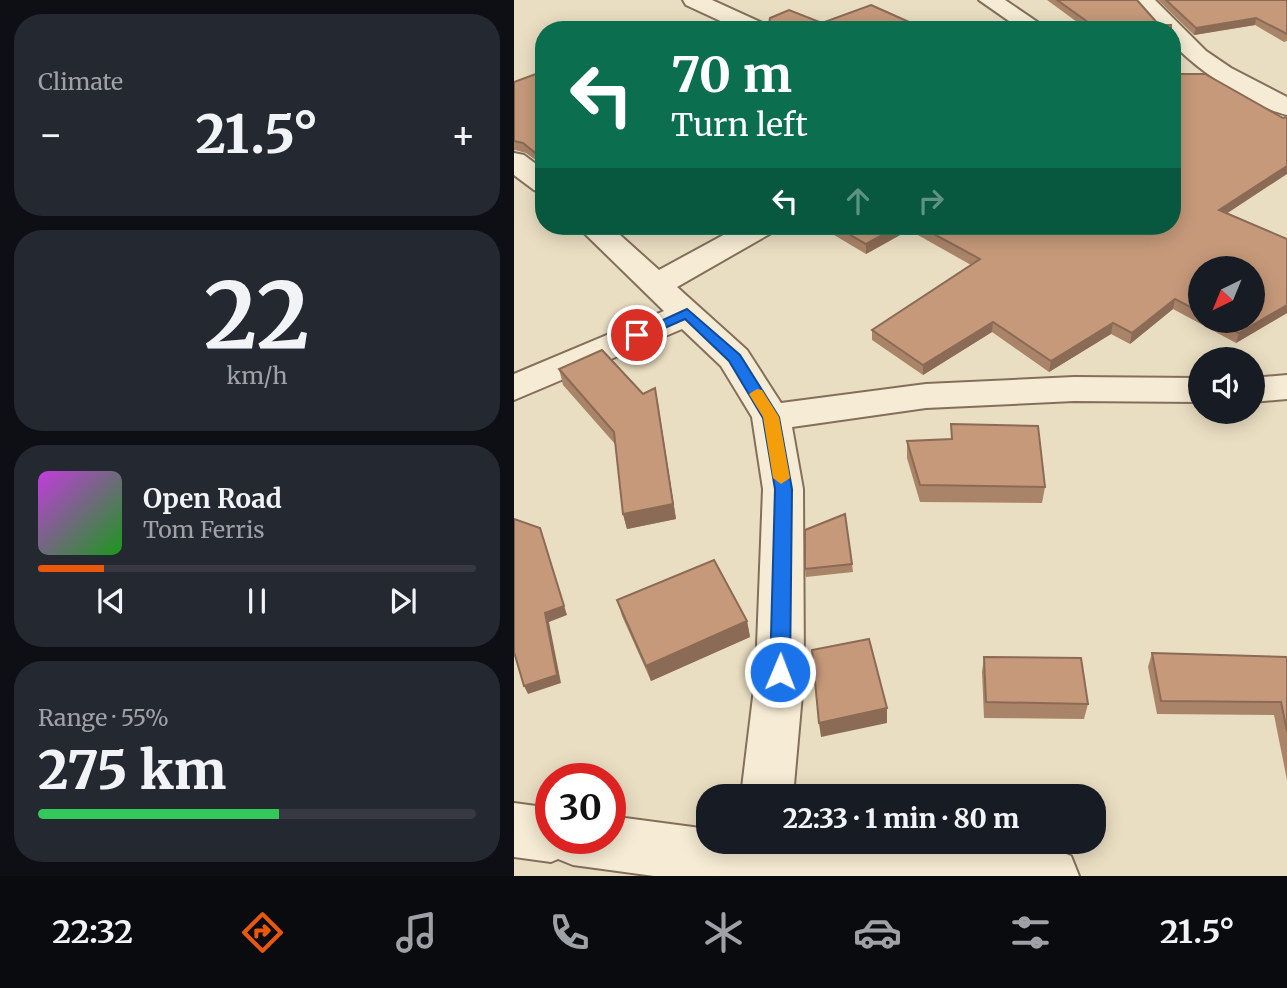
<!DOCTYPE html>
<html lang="en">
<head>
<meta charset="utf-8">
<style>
	:root { --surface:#171b24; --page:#242831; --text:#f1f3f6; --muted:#9ea1a6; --line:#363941; --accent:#ea580c }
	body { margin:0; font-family:Merriweather,serif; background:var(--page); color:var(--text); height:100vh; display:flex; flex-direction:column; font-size:26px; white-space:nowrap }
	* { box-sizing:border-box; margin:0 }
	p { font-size:23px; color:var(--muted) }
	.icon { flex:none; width:38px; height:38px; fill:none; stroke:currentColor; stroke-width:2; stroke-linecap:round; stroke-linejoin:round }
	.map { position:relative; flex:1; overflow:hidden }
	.panel { display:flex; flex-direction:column; gap:14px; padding:14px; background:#0d0f14; width:514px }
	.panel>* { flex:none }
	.guide { position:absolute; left:21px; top:21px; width:646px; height:214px; border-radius:28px; box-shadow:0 4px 18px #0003; background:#0b6e4f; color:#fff; overflow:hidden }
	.needle { width:46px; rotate:223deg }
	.buttons { position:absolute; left:674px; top:256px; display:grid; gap:14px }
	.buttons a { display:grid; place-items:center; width:77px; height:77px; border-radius:50%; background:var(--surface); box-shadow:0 4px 18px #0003; font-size:35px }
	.speed { position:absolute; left:21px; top:763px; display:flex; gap:14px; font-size:35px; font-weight:700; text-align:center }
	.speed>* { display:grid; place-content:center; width:91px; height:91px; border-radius:50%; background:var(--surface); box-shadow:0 4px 18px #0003; line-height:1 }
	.speed .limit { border:10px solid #d22; background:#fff; color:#111 }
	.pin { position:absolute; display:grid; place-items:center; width:60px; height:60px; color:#fff; margin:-30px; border:4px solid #fff; border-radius:50%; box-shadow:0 2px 7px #0007 }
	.me { position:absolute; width:77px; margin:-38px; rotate:1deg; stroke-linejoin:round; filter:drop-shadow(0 0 5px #0008) }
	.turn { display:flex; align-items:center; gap:24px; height:147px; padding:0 21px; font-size:32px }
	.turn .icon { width:91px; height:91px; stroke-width:2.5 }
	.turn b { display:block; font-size:49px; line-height:60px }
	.lanes { display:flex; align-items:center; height:66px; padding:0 21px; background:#0003; justify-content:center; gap:35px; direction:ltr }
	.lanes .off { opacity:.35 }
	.big { font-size:52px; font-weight:800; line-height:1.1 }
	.panel .widget { flex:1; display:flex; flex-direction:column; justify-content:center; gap:10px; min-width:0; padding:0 24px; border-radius:28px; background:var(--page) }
	.panel .dial { align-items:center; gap:0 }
	.dial b { font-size:91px; line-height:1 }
	.song { display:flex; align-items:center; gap:21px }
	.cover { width:84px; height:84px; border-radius:10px; background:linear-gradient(135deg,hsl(290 70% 55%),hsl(120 70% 35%)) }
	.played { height:7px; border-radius:4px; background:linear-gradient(90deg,var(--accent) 15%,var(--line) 15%) }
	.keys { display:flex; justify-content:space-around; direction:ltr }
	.heat { display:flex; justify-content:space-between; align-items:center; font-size:38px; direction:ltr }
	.charge { height:10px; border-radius:5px; background:linear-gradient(90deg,#34c759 55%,var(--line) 0) }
	.trip { position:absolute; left:182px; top:784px; width:410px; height:70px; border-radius:28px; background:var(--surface); box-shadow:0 4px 18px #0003; font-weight:800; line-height:70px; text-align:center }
	.dock { display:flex; height:112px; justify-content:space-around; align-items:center; background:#090b0e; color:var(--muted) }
	.dock .icon { width:49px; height:49px }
	.dock .current { color:var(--accent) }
	.dock b { font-size:32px; color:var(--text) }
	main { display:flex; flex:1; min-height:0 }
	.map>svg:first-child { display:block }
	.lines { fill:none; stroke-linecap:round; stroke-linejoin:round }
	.minor-casing { stroke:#836f5b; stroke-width:4 }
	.minor { fill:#f6ebd4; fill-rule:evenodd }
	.wall { fill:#aa8469; fill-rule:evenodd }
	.shaded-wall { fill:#8b6b55 }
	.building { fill:#c6997a; stroke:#8b6b55; stroke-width:2 }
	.route { fill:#1a73e8; stroke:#114b97; stroke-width:2 }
	.slow { fill:#f59e0b }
</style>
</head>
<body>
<main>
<section class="panel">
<div class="widget"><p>Climate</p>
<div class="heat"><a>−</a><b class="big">21.5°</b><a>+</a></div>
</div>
<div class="widget dial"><b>22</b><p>km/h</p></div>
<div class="widget">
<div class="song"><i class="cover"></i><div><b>Open Road</b><p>Tom Ferris</p></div></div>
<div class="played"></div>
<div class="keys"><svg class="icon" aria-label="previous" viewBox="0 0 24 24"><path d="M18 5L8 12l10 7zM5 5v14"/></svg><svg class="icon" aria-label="pause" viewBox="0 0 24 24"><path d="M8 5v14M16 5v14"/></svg><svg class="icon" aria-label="next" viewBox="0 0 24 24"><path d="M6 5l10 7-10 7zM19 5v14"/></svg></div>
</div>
<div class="widget"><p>Range · 55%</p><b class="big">275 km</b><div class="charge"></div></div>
</section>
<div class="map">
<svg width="773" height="876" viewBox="0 0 773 876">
	<rect width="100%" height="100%" fill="#eadec2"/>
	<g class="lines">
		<g class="minor-casing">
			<g id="minor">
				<path d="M169,0h29l55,25 3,5h-30l-54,-25z"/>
				<path d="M465,0h26l44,30h-27z"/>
				<path d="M618,0h23l51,51 25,17 56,29v18c-39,-10 -88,-44 -115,-72v-13h-12z"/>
				<path d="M0,153l10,2 20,15v23l-10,-3 -20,-15z"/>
				<path d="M63,226h33l49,44 81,-44h37l-4,6 -96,55 70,63 34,53 145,-19 148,-7 126,1v24l-126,-1 -148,7 -134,19 11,62 1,183 -11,124h-52l15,-124 7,-183 -11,-72 -31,-51 -39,-37 -168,71v-26l150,-63z"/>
				<path d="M773,375v24l-35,3v-24z"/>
				<path d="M0,803l37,5v30h59v-22l98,13v13h195l148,6 20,8 8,20h-425l-81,-11 -15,-6 -7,3 -37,-5z"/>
			</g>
		</g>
		<use href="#minor" class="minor"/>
	</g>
	<g class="wall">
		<path d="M533,0h90l22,25 12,5h-83z"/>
		<path d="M644,0h129v41l-3,1 -29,-17 -61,10z"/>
		<path d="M30,71l-7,90 -11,-8 -11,-3 -1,1v-69z"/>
		<path d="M713,213l60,26v74l-51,30 -63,-34 -43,35 -19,-10 -62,38 -57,-40 -69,43 -51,-35v-10l99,-65 -62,-35 -43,24 -47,-28h353zM686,268l52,52h-52z"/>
		<path d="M45,369l84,25 15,10 18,115 -49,10 -4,-15 -8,-70 -52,-59z"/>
		<path d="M437,424l94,63 -3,16 -122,-1 -13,-44v-17l44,-2z"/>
		<path d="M338,564l1,8 -47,5 -1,-8z"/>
		<path d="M103,600l130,21 3,16 -99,44 -29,-65z"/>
		<path d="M638,653l135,4v123l-13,-65 -117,-1 -9,-47z"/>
		<path d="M470,657l104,47 -4,15 -100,-1 -2,-46z"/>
	</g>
	<g class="shaded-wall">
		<path d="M742,18l-1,7 -61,10 2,-7z"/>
		<path d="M30,148v11l-7,2 -3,-9z"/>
		<path d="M773,166v8l-70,46 2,-10z"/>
		<path d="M385,226h10v4l-43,24v-10z"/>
		<path d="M661,299l-2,10 -43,35 2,-11z"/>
		<path d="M773,305v8l-51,30 3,-10z"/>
		<path d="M479,322l-1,10 -69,43v-10z"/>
		<path d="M599,323l-2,11 -62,38 2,-11z"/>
		<path d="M141,388l3,16 18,115 -49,10 -4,-15z"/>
		<path d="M26,528l27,87 -18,7 12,61 -33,11 -4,-8 21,-73z"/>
		<path d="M233,621l3,16 -99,44 -5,-15z"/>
		<path d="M373,708v15l-66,14 -2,-14z"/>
	</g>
	<g class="building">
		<path d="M543,0h80l22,25h12v5h-72z"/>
		<path d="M652,0h121v34l-31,-16 -60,10z"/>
		<path d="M357,5l56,25h-187l14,-6h15l1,-6 19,-8 33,13z"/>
		<path d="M157,26l8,4h-19z"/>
		<path d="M30,71v77l-10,4 -11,-9 -9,-2v-59z"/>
		<path d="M658,74h33l78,44 4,-1v49l-68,44 68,29v66l-48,28 -24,-13h37v-52h-52v44l-25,-13 -43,34 -19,-10 -62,38 -58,-39 -70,43 -51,-35 108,-71 -61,-33h253z"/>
		<path d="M321,226h64l-33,18z"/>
		<path d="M88,350l41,44 12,-6 18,116 -50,10 -9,-82 -55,-63z"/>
		<path d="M437,424l87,2 7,61 -125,-2 -13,-44 45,-2z"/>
		<path d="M331,514l7,50 -47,5v-39z"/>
		<path d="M0,519l26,9 24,78 -19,7 12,62 -33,11 -10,-34z"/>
		<path d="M200,560l33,61 -101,45 -29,-66z"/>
		<path d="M355,639l18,69 -68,15 -7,-73z"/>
		<path d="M638,653l135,4v74l-6,-29 -120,-1z"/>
		<path d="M470,657l97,1 7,46 -102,-2z"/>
	</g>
	<path class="route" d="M173,309l53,46 39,62 13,72 -2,183 -3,6 -7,2 -7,-2 -3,-6 5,-183 -12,-71 -34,-57 -44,-42 -43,19 -5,1 -7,-4z"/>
	<path class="slow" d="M243,389l5,1 17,27 11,61 -9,6 -8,-6 -10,-61 -14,-23z"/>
</svg>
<div class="buttons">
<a><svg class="needle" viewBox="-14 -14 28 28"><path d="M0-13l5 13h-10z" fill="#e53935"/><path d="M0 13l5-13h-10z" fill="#9ea1a6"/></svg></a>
<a><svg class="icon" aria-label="sound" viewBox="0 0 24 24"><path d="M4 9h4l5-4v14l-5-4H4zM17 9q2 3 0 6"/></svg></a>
</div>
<div class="speed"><div class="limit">30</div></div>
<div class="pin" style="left:123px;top:335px;background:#d93025"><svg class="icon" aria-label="arrive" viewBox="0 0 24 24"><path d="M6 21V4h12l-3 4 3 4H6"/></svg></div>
<svg class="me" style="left:266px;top:672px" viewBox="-20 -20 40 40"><circle r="17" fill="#1a73e8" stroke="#fff" stroke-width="3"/><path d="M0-11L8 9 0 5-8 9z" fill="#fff"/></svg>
<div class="trip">22:33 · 1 min · 80 m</div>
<div class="guide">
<div class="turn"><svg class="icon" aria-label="left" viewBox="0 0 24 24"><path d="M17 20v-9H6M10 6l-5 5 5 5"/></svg><div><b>70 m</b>Turn left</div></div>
<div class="lanes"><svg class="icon" aria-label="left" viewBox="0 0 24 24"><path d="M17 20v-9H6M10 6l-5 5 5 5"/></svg><svg class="icon off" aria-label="ahead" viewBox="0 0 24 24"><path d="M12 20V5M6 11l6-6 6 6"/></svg><svg class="icon off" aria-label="right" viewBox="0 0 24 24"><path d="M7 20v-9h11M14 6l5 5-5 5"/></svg></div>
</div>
</div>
</main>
<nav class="dock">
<b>22:32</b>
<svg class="icon current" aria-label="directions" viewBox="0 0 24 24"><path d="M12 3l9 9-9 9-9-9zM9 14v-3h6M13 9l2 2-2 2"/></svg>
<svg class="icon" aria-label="music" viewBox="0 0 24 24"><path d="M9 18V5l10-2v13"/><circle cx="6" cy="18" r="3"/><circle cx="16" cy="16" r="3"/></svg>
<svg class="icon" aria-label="phone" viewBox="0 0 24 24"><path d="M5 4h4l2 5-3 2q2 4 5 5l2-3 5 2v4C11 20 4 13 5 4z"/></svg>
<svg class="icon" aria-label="climate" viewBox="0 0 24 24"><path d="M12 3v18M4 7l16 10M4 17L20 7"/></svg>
<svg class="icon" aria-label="car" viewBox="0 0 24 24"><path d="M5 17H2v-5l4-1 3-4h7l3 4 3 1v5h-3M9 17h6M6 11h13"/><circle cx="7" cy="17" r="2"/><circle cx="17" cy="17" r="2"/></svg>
<svg class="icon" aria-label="filters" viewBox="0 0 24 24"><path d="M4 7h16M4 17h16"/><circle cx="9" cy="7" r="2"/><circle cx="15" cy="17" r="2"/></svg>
<b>21.5°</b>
</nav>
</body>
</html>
